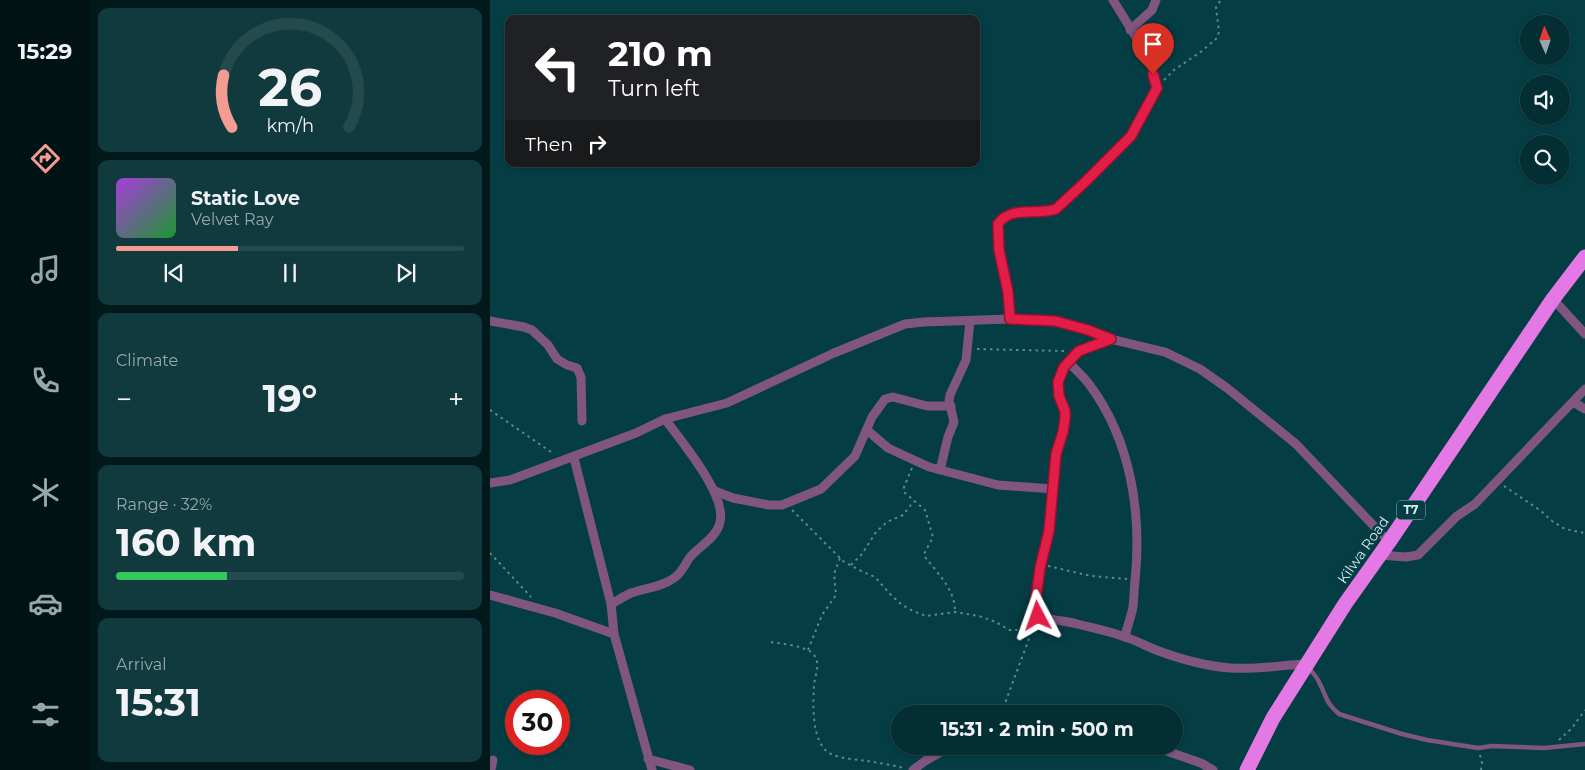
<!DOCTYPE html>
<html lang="en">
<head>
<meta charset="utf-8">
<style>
	:root { --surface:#032e33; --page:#113a3f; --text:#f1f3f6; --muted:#97a8ac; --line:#244a4e; --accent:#f59c92 }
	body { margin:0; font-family:Montserrat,sans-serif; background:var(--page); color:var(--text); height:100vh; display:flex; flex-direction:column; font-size:19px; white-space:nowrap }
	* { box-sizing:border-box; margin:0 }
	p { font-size:16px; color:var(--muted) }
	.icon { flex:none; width:28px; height:28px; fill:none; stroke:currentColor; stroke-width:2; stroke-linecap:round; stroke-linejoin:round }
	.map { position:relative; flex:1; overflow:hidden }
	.drawer { display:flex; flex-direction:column; gap:8px; padding:8px; background:#02191c; width:400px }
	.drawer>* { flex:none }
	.banner { position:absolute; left:15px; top:15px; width:475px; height:152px; border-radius:10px; box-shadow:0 1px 4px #0004,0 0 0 1px var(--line); background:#202124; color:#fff; overflow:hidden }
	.needle { width:32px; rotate:357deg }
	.fabs { position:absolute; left:1030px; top:15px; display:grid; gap:10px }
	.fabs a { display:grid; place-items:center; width:50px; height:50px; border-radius:50%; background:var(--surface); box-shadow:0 1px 4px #0004,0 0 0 1px var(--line); font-size:25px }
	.speed { position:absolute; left:15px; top:690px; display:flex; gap:10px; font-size:25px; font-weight:700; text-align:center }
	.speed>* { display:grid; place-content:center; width:65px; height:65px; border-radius:50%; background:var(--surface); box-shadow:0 1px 4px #0004,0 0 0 1px var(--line); line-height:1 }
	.speed .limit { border:8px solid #d22; background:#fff; color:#111 }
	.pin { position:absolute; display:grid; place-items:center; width:42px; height:42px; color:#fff; margin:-51px -21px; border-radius:50% 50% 50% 0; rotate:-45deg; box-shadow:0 0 5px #0007 }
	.pin .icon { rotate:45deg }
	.me { position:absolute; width:55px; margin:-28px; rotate:356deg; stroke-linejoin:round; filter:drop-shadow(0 0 4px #0008) }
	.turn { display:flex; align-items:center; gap:18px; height:105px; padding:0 20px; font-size:22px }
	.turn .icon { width:65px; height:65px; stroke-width:2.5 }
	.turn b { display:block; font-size:35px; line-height:42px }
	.then { display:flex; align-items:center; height:48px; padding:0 20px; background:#0003; gap:10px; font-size:19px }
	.big { font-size:38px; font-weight:700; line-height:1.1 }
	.drawer .card { flex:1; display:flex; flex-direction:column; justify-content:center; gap:8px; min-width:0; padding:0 18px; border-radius:10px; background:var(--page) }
	.drawer .dial { align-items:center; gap:0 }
	.dial svg { height:130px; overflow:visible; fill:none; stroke:var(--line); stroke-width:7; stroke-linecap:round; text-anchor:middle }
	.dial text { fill:var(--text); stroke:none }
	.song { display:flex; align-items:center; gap:15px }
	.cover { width:60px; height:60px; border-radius:8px; background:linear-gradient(135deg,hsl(280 70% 55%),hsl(130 70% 35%)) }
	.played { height:5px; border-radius:2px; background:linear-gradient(90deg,var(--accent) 35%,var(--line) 35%) }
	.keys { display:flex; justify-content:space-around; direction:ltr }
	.heat { display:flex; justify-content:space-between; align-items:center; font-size:28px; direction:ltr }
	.charge { height:8px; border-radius:4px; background:linear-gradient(90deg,#34c759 32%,var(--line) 0) }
	.trip { position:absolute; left:401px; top:705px; width:292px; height:50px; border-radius:25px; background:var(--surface); box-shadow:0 1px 4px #0004,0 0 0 1px var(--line); font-weight:700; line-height:50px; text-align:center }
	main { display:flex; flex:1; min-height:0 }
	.menu { display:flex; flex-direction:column; width:90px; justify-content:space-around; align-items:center; background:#011214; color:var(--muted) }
	.menu .icon { width:35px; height:35px }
	.menu .selected { color:var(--accent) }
	.menu b { font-size:22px; color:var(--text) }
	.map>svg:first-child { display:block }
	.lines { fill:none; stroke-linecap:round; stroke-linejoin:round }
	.path { stroke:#5d888e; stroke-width:2; stroke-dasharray:2.5 4; stroke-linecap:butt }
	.lane { stroke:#805580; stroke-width:4.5 }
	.street { stroke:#805580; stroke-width:9 }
	.highway { stroke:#e479e5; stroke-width:15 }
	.route-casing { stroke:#92132f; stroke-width:12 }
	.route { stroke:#e11d48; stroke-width:9 }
	.labels { text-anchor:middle; stroke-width:5; stroke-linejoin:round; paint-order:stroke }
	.shield { fill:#043d44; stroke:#95b8bc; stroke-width:1 }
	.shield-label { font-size:12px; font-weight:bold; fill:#d3ecf0 }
	.street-label { font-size:14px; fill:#d3ecf0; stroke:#043d44 }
</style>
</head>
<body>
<main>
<nav class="menu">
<b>15:29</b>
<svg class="icon selected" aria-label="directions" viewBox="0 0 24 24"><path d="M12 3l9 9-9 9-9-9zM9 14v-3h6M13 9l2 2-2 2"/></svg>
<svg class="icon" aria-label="music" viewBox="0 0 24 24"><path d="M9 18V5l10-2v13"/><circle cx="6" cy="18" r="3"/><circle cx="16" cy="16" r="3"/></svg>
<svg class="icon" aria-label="phone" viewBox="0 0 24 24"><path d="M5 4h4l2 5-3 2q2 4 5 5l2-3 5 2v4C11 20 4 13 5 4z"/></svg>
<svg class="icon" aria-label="climate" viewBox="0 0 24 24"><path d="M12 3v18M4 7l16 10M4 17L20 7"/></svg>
<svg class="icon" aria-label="car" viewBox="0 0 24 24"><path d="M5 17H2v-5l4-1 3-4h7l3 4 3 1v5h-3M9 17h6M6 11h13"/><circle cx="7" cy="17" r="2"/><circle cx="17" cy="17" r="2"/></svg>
<svg class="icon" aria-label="filters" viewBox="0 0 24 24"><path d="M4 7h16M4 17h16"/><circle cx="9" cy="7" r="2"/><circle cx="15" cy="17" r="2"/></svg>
</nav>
<section class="drawer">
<div class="card dial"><svg viewBox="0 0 100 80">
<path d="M14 69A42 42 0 1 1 86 69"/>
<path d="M14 69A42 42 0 0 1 9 37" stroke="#f59c92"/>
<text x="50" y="56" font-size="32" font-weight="700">26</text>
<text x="50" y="72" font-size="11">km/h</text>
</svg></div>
<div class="card">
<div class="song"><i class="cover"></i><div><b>Static Love</b><p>Velvet Ray</p></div></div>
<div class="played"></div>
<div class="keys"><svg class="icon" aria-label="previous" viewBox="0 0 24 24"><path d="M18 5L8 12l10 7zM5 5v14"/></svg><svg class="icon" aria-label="pause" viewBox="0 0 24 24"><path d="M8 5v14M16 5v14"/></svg><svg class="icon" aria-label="next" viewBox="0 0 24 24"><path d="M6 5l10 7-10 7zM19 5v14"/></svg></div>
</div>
<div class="card"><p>Climate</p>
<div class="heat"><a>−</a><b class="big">19°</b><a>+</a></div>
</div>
<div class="card"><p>Range · 32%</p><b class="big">160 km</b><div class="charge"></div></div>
<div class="card"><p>Arrival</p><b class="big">15:31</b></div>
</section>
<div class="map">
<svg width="1095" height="770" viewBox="0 0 1095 770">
	<rect width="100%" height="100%" fill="#043d44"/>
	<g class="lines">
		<g class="path">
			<path d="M674,80l10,-10 28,-19 15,-13 2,-6 -3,-25 5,-7"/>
			<path d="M487,349l88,2"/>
			<path d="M0,410l64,44"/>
			<path d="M422,468l-8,19v5l21,18 8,27 -9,17 1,3c13,17 30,32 30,55"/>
			<path d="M1014,486l37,25 11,10 13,8 20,4"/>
			<path d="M302,510l51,51 18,10 14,6 16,18 11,10 11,6 13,5 29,-4 24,4 17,6 13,8h8l9,-2 5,-6"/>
			<path d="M0,553l41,44"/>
			<path d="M361,565l11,-11 14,-22 11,-10 16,-7 11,-14"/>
			<path d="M558,566l43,10 36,3"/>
			<path d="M281,642c11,2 37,4 43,13 7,9 1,20 0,30 -1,19 -3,56 15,68 11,6 26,6 38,8 12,2 25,4 37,7"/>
			<path d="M318,650l14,-35 14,-20 -2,-21 6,-16"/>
			<path d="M511,714l29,-78 1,-14"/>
			<path d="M1069,740l13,-12 13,-18"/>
			<path d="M990,755l2,8 -1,7"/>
		</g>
		<path class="lane" d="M819,668c3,4 8,9 10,14 8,15 6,20 20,32l63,20 25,6 51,8 14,-2 52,2 41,-4"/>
		<g class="street">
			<path d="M640,30l22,-20 4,-10"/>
			<path d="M1063,299l32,35"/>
			<path d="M520,319l-2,-27 -9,-42 -1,-26c13,-19 39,-8 57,-15l37,-33 39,-40 26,-48 -7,-28 -37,-60"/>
			<path d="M0,321l34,6 8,3 16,15 9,14 10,6 10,3 4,9 1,44"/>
			<path d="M621,339l-32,12 -5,5 -10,11 -6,15 1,13 6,16v8l-2,14 -7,21 -7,77 -10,37 -5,44c5,7 33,9 43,12 16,4 32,7 48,13 10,3 21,9 31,13 24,9 49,16 74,18 26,2 51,-3 76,-4"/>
			<path d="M578,362c7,7 15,14 21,22 42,56 53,129 46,197 -1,8 -1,18 -2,26 -2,10 -6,20 -8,30"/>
			<path d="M1083,402l12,7"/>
			<path d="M377,430l21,18 41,19 69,18 55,4"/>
			<path d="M84,458l37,146 3,30"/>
			<path d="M450,470l8,-33 6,-15 -5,-21 1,-6 16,-35 4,-39"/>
			<path d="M0,483l20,-3 126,-47 29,-14 62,-16 107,-50 71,-29 19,-2 86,-3 45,2 33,9 23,9 54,13 35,17 27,19 69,56 93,98"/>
			<path d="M225,491l18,7 36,7h13l39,-16 34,-33 17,-39 13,-18 8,-2 34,9h24"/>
			<path d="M889,555l27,2 12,-2 39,-39 18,-12 110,-115"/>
			<path d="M0,595l65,18 59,21 38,136"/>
			<path d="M121,604c6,-3 13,-8 20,-11 14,-5 31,-6 43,-15 8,-5 11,-14 16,-21 10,-11 27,-20 30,-35 7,-27 -39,-81 -55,-103"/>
			<path d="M662,746l49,17 12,7"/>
			<path d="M158,759l42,11"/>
			<path d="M1,770l2,-10"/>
			<path d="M423,770l12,-9 26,-15"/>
		</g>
		<path class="highway" d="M757,770l26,-52 72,-114 44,-62 164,-243 32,-42"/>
	</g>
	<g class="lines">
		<g class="route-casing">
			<path id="route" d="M548,616l-4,-4 6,-44 9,-37 7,-77 7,-22 2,-13v-8l-6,-15 -1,-14 6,-15 10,-11 5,-5 32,-12 -23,-9 -33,-9 -45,-2 -2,-27 -9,-42 -1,-26c13,-19 39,-8 58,-15l28,-26 47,-47 26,-48 -4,-14"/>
		</g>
		<use href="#route" class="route"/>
	</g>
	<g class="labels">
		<rect class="shield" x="907" y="500.5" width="28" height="19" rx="4"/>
		<g class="shield-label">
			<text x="921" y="514">T7</text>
		</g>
		<g class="street-label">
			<text transform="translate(873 550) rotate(-55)" y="5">Kilwa Road</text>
		</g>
	</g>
</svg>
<div class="fabs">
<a><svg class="needle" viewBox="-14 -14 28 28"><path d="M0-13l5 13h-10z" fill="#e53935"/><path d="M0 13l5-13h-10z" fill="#97a8ac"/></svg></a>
<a><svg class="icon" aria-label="sound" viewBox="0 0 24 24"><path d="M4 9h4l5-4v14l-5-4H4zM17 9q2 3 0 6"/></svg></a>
<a><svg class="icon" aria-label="search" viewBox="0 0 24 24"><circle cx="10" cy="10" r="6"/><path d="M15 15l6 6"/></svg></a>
</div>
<div class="speed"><div class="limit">30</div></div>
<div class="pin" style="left:663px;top:74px;background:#d93025"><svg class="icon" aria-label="arrive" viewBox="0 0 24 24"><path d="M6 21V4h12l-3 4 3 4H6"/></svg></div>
<svg class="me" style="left:548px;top:616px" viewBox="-20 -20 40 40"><path d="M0-17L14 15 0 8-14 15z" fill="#e11d48" stroke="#fff" stroke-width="4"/></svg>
<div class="trip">15:31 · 2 min · 500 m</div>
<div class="banner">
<div class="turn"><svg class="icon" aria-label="left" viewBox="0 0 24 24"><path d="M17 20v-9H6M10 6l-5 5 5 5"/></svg><div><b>210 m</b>Turn left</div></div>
<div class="then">Then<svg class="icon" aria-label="right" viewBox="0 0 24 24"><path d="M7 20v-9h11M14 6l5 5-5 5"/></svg></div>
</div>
</div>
</main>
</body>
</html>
